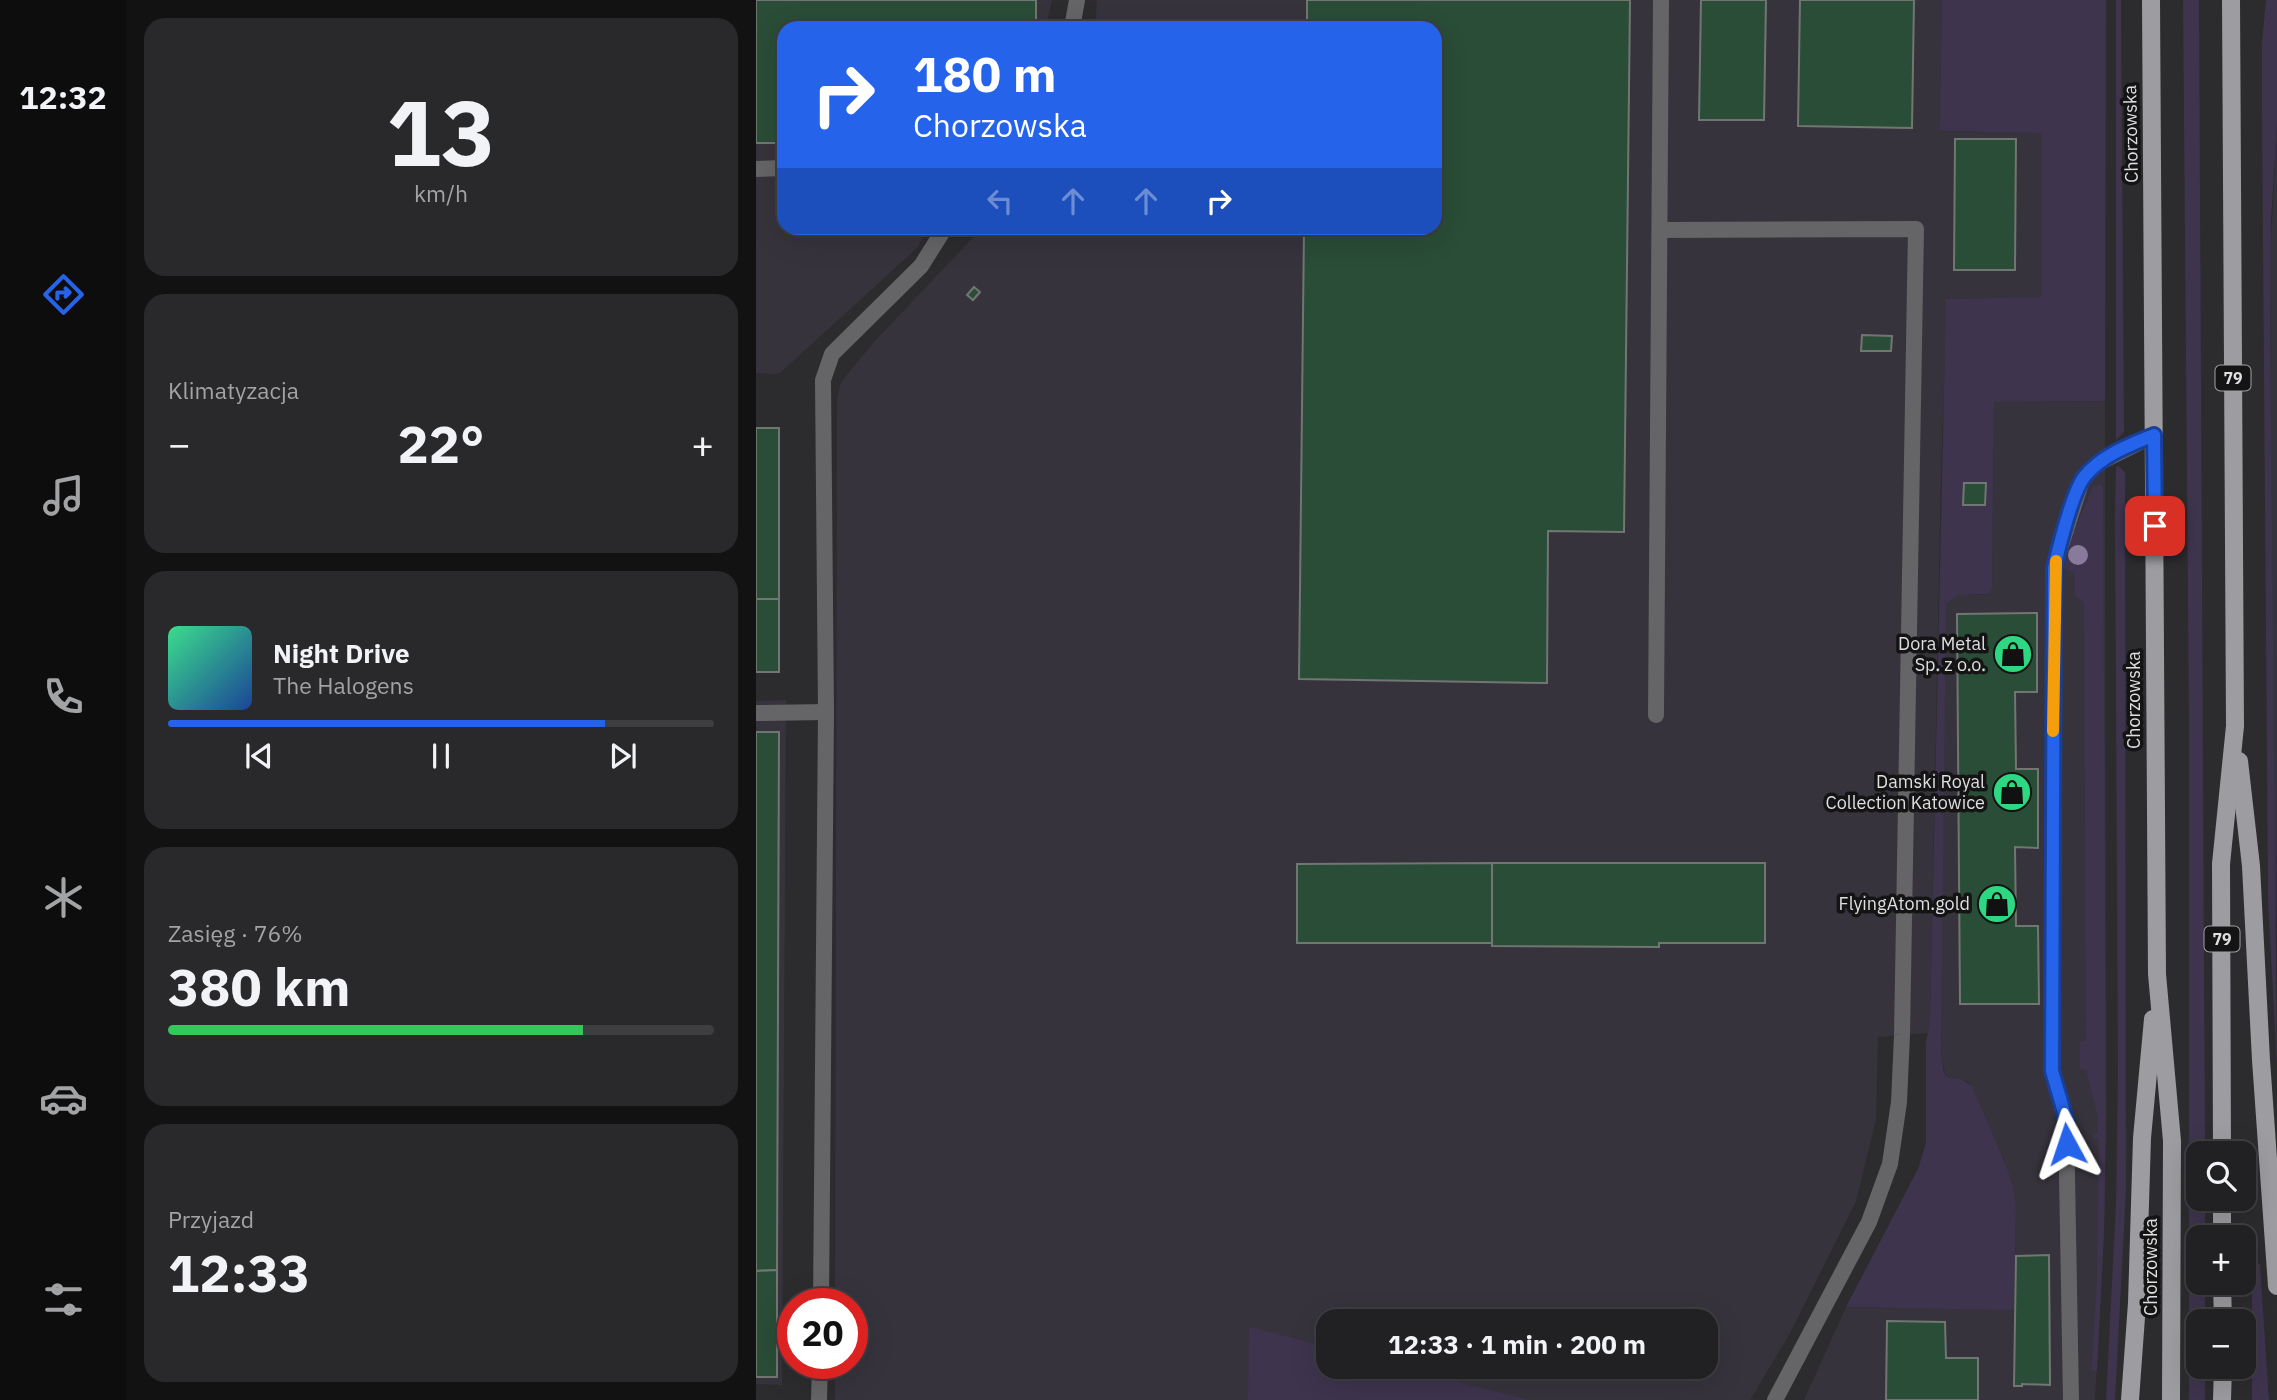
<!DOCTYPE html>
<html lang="pl">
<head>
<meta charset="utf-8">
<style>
	:root { --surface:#212022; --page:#29282a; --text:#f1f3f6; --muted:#a2a3a5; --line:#3e3e40; --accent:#2563eb }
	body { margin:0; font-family:"IBM Plex Sans",sans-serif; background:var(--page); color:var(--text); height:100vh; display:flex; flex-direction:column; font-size:26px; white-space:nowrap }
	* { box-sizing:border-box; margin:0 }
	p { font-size:23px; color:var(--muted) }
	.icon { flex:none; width:38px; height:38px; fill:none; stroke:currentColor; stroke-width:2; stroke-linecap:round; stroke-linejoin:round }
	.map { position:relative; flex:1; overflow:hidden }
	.drawer { display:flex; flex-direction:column; gap:18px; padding:18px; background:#121213; width:630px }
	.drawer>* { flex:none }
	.banner { position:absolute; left:21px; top:21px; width:665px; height:214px; border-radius:21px; box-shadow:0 7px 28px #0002,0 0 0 2px var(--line); background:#2563eb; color:#fff; overflow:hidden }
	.tools { position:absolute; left:1430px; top:1141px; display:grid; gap:14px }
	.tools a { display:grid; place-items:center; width:70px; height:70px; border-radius:14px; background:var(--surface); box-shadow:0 7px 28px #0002,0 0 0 2px var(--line); font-size:35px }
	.speed { position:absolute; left:21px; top:1288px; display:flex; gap:14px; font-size:35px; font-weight:700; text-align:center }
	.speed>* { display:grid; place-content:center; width:91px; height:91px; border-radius:50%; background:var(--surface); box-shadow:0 7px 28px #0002,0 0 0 2px var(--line); line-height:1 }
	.speed .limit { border:10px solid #d22; background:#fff; color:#111 }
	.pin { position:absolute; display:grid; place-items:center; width:60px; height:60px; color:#fff; margin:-30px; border-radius:14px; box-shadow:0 4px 10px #0006 }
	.me { position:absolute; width:77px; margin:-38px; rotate:355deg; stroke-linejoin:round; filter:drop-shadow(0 0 5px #0008) }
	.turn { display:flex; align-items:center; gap:24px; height:147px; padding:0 21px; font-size:32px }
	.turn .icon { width:91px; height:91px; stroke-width:2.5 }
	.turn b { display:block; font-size:49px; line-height:60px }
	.lanes { display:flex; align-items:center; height:66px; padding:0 21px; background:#0003; justify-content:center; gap:35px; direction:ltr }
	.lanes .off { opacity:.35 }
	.big { font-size:52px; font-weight:700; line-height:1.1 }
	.drawer .tile { flex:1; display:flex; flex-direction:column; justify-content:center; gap:10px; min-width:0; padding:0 24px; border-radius:21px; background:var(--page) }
	.drawer .dial { align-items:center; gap:0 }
	.dial b { font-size:91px; line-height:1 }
	.song { display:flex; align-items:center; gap:21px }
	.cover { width:84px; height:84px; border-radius:10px; background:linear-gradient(135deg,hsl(150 70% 55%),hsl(220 70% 35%)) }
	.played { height:7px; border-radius:4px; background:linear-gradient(90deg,var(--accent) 80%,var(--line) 80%) }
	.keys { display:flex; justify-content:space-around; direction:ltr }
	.heat { display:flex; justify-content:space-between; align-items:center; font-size:38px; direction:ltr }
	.charge { height:10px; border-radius:5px; background:linear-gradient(90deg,#34c759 76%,var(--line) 0) }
	.trip { position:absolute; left:560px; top:1309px; width:402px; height:70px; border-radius:21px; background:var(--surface); box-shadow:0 7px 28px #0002,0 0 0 2px var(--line); font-weight:700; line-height:70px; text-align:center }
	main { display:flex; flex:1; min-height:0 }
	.dock { display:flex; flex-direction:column; width:126px; justify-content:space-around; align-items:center; background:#0d0d0e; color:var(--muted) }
	.dock .icon { width:49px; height:49px }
	.dock .selected { color:var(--accent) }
	.dock b { font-size:32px; color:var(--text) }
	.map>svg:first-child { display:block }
	.built { fill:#36333c; fill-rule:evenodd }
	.green { fill:#3e344e }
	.building { fill:#2a4d37; stroke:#727673; stroke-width:2 }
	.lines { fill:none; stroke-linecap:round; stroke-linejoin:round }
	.lane { stroke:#656466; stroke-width:16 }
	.primary { stroke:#9d9ca0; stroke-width:18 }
	.tree { fill:#877a9b }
	.route-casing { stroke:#184099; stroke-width:18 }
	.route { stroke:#2563eb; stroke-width:12 }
	.slow { stroke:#f59e0b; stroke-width:12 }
	.labels { text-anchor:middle; stroke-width:7; stroke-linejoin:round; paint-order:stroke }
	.shield { fill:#141415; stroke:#a2a1a4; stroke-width:2 }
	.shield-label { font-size:16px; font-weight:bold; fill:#dfdee1 }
	.street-label { font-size:18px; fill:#dfdee1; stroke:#141415 }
	.poi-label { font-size:18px; fill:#dfdee1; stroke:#141415; text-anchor:end }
</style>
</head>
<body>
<main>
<nav class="dock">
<b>12:32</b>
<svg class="icon selected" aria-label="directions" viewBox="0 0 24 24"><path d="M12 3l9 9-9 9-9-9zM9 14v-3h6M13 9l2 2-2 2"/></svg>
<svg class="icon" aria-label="music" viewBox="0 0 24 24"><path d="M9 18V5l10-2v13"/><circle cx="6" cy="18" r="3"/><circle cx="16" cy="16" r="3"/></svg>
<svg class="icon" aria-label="phone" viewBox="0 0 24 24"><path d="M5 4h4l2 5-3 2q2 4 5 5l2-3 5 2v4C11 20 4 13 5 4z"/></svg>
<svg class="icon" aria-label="climate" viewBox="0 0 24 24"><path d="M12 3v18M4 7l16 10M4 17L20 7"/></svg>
<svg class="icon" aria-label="car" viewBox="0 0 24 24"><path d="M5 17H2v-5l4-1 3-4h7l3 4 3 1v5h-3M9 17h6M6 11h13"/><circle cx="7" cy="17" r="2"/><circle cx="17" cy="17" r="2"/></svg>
<svg class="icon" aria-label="filters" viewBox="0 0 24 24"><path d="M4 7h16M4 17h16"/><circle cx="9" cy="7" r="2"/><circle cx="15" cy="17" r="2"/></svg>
</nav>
<section class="drawer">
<div class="tile dial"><b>13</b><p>km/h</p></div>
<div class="tile"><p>Klimatyzacja</p>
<div class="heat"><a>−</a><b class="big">22°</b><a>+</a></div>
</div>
<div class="tile">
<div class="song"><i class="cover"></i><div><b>Night Drive</b><p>The Halogens</p></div></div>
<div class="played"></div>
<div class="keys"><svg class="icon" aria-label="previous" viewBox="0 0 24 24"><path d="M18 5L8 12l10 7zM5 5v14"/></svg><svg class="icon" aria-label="pause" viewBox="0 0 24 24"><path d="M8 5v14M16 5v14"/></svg><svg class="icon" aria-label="next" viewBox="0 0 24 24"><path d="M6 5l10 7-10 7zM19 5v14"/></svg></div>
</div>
<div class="tile"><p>Zasięg · 76%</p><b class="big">380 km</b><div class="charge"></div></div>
<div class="tile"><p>Przyjazd</p><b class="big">12:33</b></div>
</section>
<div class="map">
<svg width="1521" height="1400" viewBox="0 0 1521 1400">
	<rect width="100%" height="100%" fill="#2c2b2e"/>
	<g class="built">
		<path d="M0,0h296l-6,28h-262v200h144l-10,19 -138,126 -8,1 -16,-1z"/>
		<path d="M341,0h845l-1,131 101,1v166l-95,1 -6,174 -11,547 -2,13 -50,4 -2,83 -20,81 -67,134 -39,65h-915v-37h17v-59h-17l2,-905 4,-17 32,-39 109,-115h453v-200h-340zM572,1321h378v46h-378z"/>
		<path d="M1521,124v812l-4,-123 -3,-551z"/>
		<path d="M1349,401l1,715 -2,116 -9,168h-291l42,-93 168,2 2,-103 -12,-47 -31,-66 -2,-8 -4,-4 -18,-3 -4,-5 -4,-16 3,-445 2,-8 4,-5 8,-4h24l10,-7 2,-186z"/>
		<path d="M30,700l-4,685 -26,-1v-683z"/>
	</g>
	<g class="green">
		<path d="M1186,0h164l-1,401 -111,1 -2,186 -4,6 -30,1 -12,9 -5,452 3,17 5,5 12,1 10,6 33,75 8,23 4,23 -2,104 -168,-3 72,-138 8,-26v-101l4,-22 16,-721 96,-2v-164l-102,-2z"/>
		<path d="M1360,0h5l3,432 -8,8z"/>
		<path d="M1427,0h16l6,1153h-7v46h7v38h-7v46h7v38h-7v46h7v33h-16v-679z"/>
		<path d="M1510,0h11v124l-6,96 -1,95 7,752 -9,-167 -6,-789v-68z"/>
		<path d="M1362,466l7,6 1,718 -11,210h-9l10,-196 2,-131 -3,-559 1,-47z"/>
		<path d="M1345,485l2,2 3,629 -2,116 -7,139h-6l2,-25 2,-2 -2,-2 4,-61 2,-142 -5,-1 -1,-3 5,-2v-15l-12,-48 -6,-2v-26l6,-2 -2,-437 -9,-7v-22l-11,-6 9,-34 20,-48z"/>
		<path d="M1499,1261l5,3 9,136h-17v-136z"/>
		<path d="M493,1327l79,20v20h74l127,33h-281z"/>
	</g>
	<g class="building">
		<path d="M0,0h280v28h-252v115h-28z"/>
		<path d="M551,0h323l-6,532 -76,-1 -1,152 -248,-4 5,-451h131v-200h-128z"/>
		<path d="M945,0h65l-2,120h-65z"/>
		<path d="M1044,0h114l-2,128 -114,-2z"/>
		<path d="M1199,139h61l-1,131h-61z"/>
		<path d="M218,287l6,5 -7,8 -6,-5z"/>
		<path d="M1106,335l30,1 -1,15h-30z"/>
		<rect x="0" y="428" width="23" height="171"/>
		<path d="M1208,483h22l-1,22h-22z"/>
		<rect x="0" y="599" width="23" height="73"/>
		<path d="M1281,613v79h-22l1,77h22v79l-23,-1 1,79h22l1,78h-79l-3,-390z"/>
		<path d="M0,732h23l-2,538 -21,1z"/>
		<path d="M736,863h273v80h-106v4l-167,-1z"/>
		<path d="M736,863v80h-195v-79z"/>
		<path d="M1293,1255l1,130 -28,-1v2h-8l2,-130z"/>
		<path d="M21,1270v107h-21v-106z"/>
		<path d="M1131,1321l58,1 1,36h32v42h-92z"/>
	</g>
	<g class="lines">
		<g class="lane">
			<path d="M316,28l5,-28"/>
			<path d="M0,169l28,-1"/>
			<path d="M904,230l256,-1 -14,806 -3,67 -9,62 -21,58 -94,178"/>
			<path d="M0,713l70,-1"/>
			<path d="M900,715l5,-715"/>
			<path d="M65,1304l5,-592 -3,-332 9,-26 89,-88 22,-35v-3"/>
			<path d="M63,1400l1,-37"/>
			<path d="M1315,1400l-5,-281 -14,-48 2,-504 29,-90 17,-15 54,-27"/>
		</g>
		<g class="primary">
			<path d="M1395,0l6,974 15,167 -1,259"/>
			<path d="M1483,761l12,105 10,194 16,226"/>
			<path d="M1466,1153l-1,-289 14,-138 -4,-726"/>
			<path d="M1466,1199v38"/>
			<path d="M1466,1283l1,38"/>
			<path d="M1374,1400l7,-97 5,-165 11,-119"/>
			<path d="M1466,1400l1,-33"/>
		</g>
	</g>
	<circle class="tree" cx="1322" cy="555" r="10"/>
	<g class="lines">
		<g class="route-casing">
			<path id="route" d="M1311,1144l-1,-25 -14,-48 2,-503c5,-21 19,-78 31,-92 17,-21 45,-31 69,-41l1,91"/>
		</g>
		<use href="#route" class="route"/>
		<path class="slow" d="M1297,731l3,-170"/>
	</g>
	<defs>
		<g id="shop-disc" transform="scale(2.0125)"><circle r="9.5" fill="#2ed883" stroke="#141415"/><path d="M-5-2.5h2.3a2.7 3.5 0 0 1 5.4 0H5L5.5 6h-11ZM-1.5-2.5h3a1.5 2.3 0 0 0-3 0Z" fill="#111"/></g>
	</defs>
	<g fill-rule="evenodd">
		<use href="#shop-disc" x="1257" y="654"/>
		<use href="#shop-disc" x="1256" y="792"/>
		<use href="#shop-disc" x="1241" y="904"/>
	</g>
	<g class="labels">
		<g class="shield">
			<rect x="1459.5" y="365.5" width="35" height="25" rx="5"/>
			<rect x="1448.5" y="926.5" width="35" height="25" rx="5"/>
		</g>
		<g class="shield-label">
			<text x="1477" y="384">79</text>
			<text x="1466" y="945">79</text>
		</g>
		<g class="street-label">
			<text transform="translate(1375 134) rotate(-91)" y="6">Chorzowska</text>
			<text transform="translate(1378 700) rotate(-90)" y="6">Chorzowska</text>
			<text transform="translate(1395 1267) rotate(-90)" y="6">Chorzowska</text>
		</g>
		<g class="poi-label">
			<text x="1230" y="650">Dora Metal<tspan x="1230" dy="21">Sp. z o.o.</tspan></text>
			<text x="1229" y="788">Damski Royal<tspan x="1229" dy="21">Collection Katowice</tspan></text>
			<text x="1214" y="910">FlyingAtom.gold</text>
		</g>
	</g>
</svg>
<div class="tools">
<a><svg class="icon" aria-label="search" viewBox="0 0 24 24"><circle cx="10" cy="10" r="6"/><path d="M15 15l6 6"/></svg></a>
<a>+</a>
<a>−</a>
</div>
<div class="speed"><div class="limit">20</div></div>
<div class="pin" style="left:1399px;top:526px;background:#d93025"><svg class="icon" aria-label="arrive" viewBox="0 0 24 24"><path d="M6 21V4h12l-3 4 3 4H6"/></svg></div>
<svg class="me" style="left:1311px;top:1144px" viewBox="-20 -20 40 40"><path d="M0-17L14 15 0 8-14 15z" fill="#2563eb" stroke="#fff" stroke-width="4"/></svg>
<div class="trip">12:33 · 1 min · 200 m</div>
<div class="banner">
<div class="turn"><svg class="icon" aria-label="right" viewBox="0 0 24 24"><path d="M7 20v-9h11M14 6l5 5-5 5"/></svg><div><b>180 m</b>Chorzowska</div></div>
<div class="lanes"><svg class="icon off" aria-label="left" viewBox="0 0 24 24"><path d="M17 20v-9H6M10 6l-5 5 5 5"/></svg><svg class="icon off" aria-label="ahead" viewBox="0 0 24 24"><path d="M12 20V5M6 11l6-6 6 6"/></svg><svg class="icon off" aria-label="ahead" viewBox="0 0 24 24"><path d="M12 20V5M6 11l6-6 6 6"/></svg><svg class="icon" aria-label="right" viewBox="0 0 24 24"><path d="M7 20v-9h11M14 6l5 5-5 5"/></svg></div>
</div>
</div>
</main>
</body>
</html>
